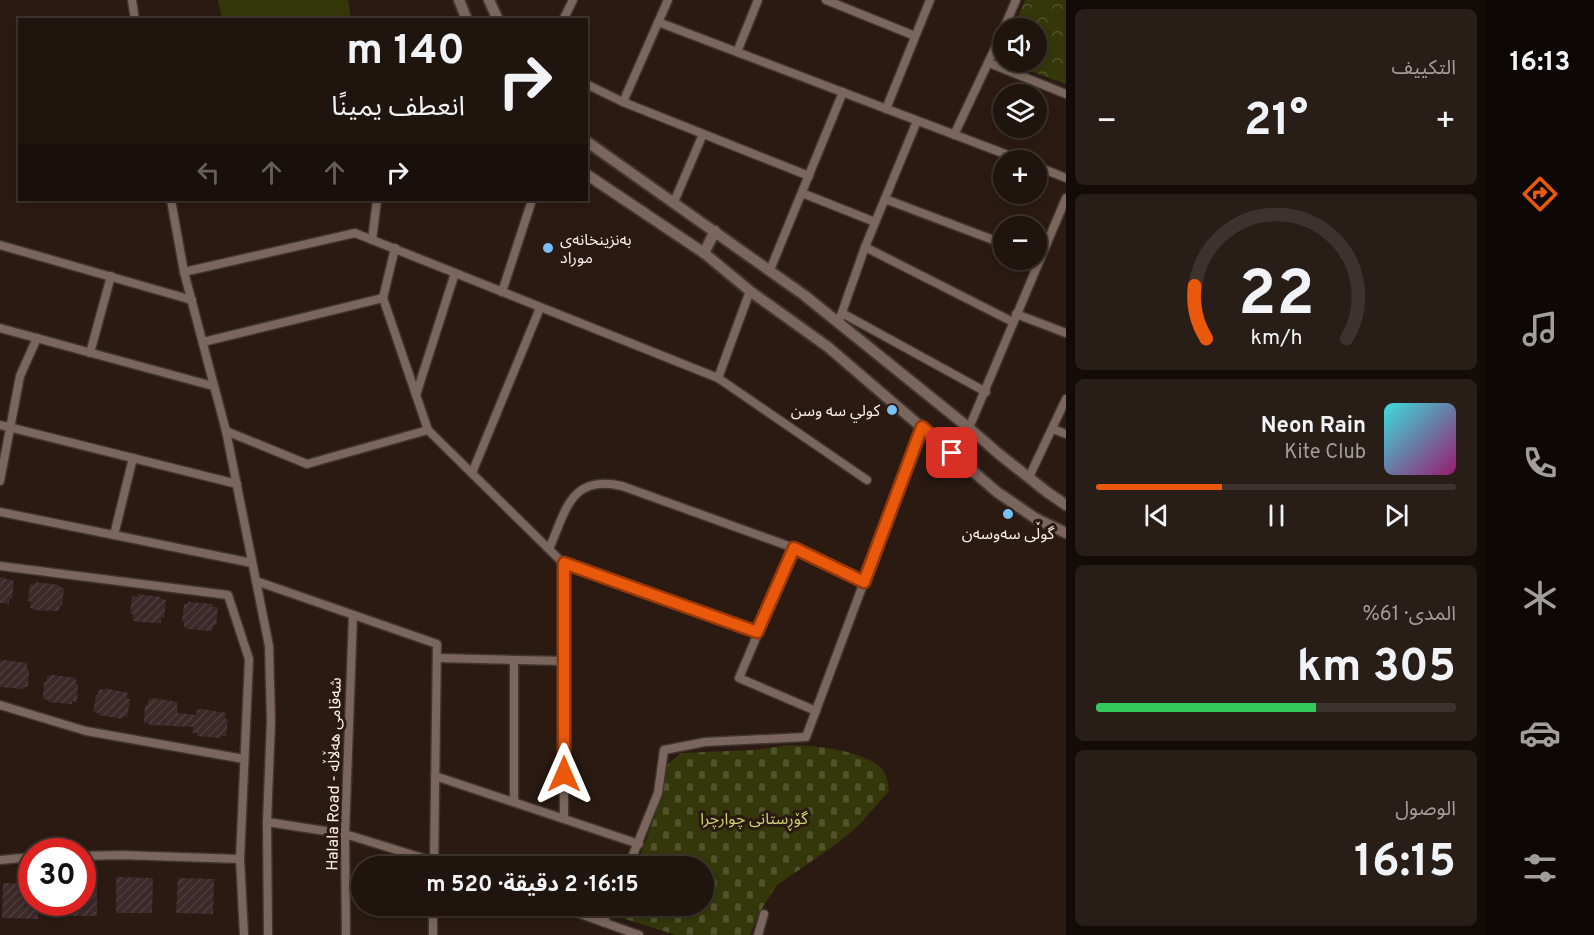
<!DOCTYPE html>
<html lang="ar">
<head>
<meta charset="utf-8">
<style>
	:root { --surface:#20140e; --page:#281d17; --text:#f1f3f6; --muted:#a29e9e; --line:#3d332e; --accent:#ea580c }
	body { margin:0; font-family:Overpass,"Noto Sans Arabic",sans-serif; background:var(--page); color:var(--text); direction:rtl; height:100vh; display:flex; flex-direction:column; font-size:22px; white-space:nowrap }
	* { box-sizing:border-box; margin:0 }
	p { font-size:20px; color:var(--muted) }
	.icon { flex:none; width:33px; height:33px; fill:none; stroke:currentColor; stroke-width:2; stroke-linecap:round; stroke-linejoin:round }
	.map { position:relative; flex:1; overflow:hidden; direction:ltr }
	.drawer { display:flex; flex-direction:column; gap:9px; padding:9px; background:#120b08; width:420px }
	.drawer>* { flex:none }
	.guide { position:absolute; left:18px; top:18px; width:570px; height:183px; border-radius:0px; box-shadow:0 3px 9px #0003,0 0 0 2px var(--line); direction:rtl; background:#20140e; color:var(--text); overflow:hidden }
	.fabs { position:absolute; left:993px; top:18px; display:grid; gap:12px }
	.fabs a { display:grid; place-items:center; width:54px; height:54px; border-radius:50%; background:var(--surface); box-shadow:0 3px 9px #0003,0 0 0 2px var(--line); font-size:30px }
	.speed { position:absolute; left:18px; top:838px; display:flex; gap:12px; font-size:30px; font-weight:700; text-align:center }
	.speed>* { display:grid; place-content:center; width:78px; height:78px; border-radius:50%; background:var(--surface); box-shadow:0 3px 9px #0003,0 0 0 2px var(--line); line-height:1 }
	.speed .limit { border:9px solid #d22; background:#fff; color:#111 }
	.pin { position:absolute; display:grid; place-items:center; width:51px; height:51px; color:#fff; margin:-26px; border-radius:12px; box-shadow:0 3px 9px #0006 }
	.me { position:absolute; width:66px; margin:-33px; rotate:0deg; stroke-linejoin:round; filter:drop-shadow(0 0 4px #0008) }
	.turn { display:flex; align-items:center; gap:21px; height:126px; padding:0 24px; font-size:27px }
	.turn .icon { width:78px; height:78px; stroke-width:2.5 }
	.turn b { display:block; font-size:42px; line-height:51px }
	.lanes { display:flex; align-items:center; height:57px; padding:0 24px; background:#0003; justify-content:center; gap:30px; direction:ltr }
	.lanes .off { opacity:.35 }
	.big { font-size:45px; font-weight:700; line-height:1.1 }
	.drawer .card { flex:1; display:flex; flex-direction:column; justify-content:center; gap:9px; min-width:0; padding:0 21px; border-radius:9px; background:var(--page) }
	.drawer .dial { align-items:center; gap:0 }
	.dial svg { height:156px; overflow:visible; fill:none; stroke:var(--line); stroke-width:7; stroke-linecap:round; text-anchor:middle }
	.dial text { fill:var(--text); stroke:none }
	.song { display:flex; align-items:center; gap:18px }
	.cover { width:72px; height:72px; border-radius:9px; background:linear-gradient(135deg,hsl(180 70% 55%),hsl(320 70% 35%)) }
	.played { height:6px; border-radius:3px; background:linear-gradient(90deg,var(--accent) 35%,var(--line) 35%) }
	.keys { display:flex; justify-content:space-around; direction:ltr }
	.heat { display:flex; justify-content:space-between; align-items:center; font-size:33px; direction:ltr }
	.charge { height:9px; border-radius:4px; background:linear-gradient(90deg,#34c759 61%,var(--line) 0) }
	.trip { position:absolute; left:351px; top:856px; width:363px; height:60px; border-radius:30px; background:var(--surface); box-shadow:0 3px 9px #0003,0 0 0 2px var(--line); font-weight:700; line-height:60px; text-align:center; direction:rtl }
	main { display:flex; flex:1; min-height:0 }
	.tab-bar { display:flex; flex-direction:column; width:108px; justify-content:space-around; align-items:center; background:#0d0806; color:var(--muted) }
	.tab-bar .icon { width:42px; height:42px }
	.tab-bar .selected { color:var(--accent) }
	.tab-bar b { font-size:27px; color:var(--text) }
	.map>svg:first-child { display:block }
	.forest { fill:url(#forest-crowns) }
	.cemetery { fill:url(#cemetery-stones) }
	.garden { fill:#34370a }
	.building { fill:url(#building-hatch) }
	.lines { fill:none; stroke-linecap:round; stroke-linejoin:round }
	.minor-casing { stroke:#40342f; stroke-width:11 }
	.tertiary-casing { stroke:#40342f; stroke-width:14 }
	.minor { stroke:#7a665c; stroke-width:8 }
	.tertiary { stroke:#7a665c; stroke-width:10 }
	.route-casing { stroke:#983908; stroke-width:15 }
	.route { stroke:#ea580c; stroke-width:10 }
	.poi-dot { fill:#79bff8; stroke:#2a1a12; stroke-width:2 }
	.labels { text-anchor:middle; stroke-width:6; stroke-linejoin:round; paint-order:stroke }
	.poi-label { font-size:16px; fill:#faeee9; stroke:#2a1a12; text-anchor:start }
	.street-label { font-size:16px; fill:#faeee9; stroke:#2a1a12 }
	.park-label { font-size:16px; fill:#cbd471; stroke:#2a1a12 }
</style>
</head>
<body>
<main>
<nav class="tab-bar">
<b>16:13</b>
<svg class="icon selected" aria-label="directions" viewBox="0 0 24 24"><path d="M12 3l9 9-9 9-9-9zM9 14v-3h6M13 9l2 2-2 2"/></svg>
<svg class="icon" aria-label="music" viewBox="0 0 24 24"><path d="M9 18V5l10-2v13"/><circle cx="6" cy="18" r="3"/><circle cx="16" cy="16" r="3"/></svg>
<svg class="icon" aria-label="phone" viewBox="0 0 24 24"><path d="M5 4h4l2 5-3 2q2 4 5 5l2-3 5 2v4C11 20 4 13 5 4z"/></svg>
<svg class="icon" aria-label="climate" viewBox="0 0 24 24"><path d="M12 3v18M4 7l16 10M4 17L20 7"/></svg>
<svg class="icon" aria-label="car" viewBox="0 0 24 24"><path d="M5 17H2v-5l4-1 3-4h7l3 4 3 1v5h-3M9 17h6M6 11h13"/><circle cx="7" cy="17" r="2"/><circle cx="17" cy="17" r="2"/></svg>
<svg class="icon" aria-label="filters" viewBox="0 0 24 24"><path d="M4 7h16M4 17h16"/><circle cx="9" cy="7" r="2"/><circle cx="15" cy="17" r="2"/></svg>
</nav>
<section class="drawer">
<div class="card"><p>التكييف</p>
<div class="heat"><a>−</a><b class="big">21°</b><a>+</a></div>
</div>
<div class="card dial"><svg viewBox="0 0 100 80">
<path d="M14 69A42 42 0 1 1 86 69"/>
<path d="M14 69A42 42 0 0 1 8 42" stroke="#ea580c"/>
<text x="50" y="56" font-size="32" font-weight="700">22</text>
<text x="50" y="72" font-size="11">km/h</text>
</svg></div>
<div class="card">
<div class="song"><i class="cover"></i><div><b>Neon Rain</b><p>Kite Club</p></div></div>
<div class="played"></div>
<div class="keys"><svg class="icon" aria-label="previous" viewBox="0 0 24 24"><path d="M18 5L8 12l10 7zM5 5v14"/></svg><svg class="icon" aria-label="pause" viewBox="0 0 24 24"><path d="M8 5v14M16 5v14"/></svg><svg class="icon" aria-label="next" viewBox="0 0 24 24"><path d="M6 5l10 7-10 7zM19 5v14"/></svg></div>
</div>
<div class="card"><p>المدى · 61%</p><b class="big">305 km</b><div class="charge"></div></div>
<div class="card"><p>الوصول</p><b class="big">16:15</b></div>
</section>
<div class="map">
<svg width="1066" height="935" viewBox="0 0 1066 935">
	<defs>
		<pattern id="forest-crowns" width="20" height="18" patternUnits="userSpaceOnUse" patternTransform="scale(1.5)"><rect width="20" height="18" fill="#34370a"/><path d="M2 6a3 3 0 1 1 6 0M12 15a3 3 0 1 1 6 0" fill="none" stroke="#52542e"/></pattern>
		<pattern id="cemetery-stones" width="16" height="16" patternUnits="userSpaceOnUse" patternTransform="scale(1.5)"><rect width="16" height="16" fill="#34370a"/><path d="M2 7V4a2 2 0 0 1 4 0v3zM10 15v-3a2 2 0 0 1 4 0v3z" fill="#52542e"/></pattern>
		<pattern id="building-hatch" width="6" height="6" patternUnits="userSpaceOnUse" patternTransform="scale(1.5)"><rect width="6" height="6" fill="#3c292a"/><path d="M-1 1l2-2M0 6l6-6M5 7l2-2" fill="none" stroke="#4f3e3f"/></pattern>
	</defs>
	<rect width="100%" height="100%" fill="#2a1a12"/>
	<path class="forest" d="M1025,0h41v84l-62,-22h32v-34h-23z"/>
	<path class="cemetery" d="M788,745c25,0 76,5 94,24 5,7 6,14 7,22l-30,34 -21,18 -61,42 -18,28 -9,22h-74l-54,-17v-12h82v-39h-68l19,-51 13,-52 13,-11 74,-3z"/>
	<path class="garden" d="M218,0h130l3,19h-129z"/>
	<g class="building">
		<path d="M0,577l14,4 -2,18h-3v5l-9,-1z"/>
		<path d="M35,582l24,3v2l5,1 -2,18 -2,-1 -1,6 -24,-1 -5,-2 1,-6 -3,-1 2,-17 5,1z"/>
		<path d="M137,594l24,3v2l5,1 -2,18 -3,-1v6l-24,-1 -5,-2 1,-6h-3l2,-18 5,1z"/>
		<path d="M188,602l25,2 -1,3h6l-2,18h-3l-1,6 -24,-2 -4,-2v-6h-2l2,-17h4z"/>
		<path d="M4,660l23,3v6l2,1 -1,17h-5v2l-23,-2v-26z"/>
		<path d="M53,675l23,3v6h2l-1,18 -5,-1v3l-24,-2v-2l-5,-1 1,-18 3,1v-6z"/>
		<path d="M105,688l23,5 -1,6h3l-3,18 -4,-1 -1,3 -24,-4 1,-2 -6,-1 3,-17h2l1,-6 6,1z"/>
		<path d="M154,698l23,4 1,11 18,2 1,-5 5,-1 24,4 -1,6h3l-2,17h-5v2l-24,-2v-3h-5l1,-6 -44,-2v-2h-5l1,-18h3v-6z"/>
		<path d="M116,877l37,1 -1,35h-36z"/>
		<path d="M178,878l36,1 -1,35 -37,-1z"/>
		<path d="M84,880h13v36h-36v-13h21z"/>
		<path d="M3,883l29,1v19h6v16l-36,-1z"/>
	</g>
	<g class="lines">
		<g class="minor-casing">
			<g id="minor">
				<path d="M132,0l3,20"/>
				<path d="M826,0l89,36"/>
				<path d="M563,20l10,-20"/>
				<path d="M658,22l363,138"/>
				<path d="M1004,28l12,-28"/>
				<path d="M737,52l21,-52"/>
				<path d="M989,63l77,31"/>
				<path d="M586,84l37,18 186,74"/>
				<path d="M623,102l45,-102"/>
				<path d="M886,109l44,-109"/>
				<path d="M954,135l50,-106"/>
				<path d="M1036,166l30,12"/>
				<path d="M802,193l73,29"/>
				<path d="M885,199l119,45"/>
				<path d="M171,200l13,72 42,159 43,215 2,75 -4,101 1,113"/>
				<path d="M674,202l29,-68"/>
				<path d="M372,240l5,-40"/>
				<path d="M0,245l192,55"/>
				<path d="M865,247l148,75"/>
				<path d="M770,270l73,-178"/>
				<path d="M184,272l171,-39 363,145 149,102"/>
				<path d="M502,292l30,-92"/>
				<path d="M383,298l45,132 135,133 194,69"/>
				<path d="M842,313l144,79"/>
				<path d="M1016,314l50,19"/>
				<path d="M839,321l26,-74 52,-126"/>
				<path d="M0,328l213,58"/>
				<path d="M203,342l180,-44 12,-50"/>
				<path d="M90,353l21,-77"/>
				<path d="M718,378l32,-87"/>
				<path d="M416,395l39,-122"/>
				<path d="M0,425l237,59"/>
				<path d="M969,428l97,-230"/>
				<path d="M1053,429l13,5"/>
				<path d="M226,431l81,33 121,-34"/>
				<path d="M472,473l68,-165"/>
				<path d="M1029,477l37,-78"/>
				<path d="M0,481l20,-105 17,-38"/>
				<path d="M0,512l252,51"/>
				<path d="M114,535l19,-77"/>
				<path d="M794,548l-55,130 77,33"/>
				<path d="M549,549c17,-38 21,-75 73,-63l172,62 70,34"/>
				<path d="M563,563l1,256"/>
				<path d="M0,566l228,29 21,64 -9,200 4,76"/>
				<path d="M256,581l181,63 -3,223"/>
				<path d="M437,658l126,3"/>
				<path d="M0,705l86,26 158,28"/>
				<path d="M435,776l204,68"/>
				<path d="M514,802v-142"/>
				<path d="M267,822l78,12 107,33"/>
				<path d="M82,856l39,-1 119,4"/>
				<path d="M0,860l32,-3"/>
				<path d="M628,867l30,-74 6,-43 41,-8 101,-5 116,-310"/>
				<path d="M558,906l81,29"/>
				<path d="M603,922l8,-16"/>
				<path d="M346,935l-1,-101 8,-219"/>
				<path d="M433,935v-29"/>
				<path d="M758,935l6,-21"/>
			</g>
		</g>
		<g class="tertiary-casing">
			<g id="tertiary">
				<path d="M459,0l8,20"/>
				<path d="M489,0l9,20"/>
				<path d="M586,141l218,154 165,133 30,26 48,38 19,13"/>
				<path d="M586,174l118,79 46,38 78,56 169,145 38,26 31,15"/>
				<path d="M704,253l11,-22"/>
			</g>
		</g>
		<use href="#minor" class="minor"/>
		<use href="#tertiary" class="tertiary"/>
	</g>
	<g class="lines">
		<g class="route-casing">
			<path id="route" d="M564,774v-211l193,69 37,-84 70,34 58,-155 30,26"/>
		</g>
		<use href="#route" class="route"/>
	</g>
	<g class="poi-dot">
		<circle cx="548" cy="248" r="6"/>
		<circle cx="892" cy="410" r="6"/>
		<circle cx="1008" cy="514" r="6"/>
	</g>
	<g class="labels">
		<g class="poi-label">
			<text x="560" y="245">بەنزینخانەی<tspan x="560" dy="18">موراد</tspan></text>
			<text x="880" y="416" text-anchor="end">كولي سه وسن</text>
			<text x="1008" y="539" text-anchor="middle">گوڵی سەوسەن</text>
		</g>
		<g class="street-label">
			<text transform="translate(333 774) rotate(-89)" y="6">Halala Road - شەقامی هەڵاڵە</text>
		</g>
		<g class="park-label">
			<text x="754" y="824">گۆڕستانی چوارچرا</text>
		</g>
	</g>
</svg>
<div class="fabs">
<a><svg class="icon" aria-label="sound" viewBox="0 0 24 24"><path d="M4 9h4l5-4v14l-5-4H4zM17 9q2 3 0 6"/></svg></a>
<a><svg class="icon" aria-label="layers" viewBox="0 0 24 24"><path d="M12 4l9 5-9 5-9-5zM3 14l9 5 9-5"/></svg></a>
<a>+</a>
<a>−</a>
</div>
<div class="speed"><div class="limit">30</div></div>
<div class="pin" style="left:952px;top:453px;background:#d93025"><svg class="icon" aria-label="arrive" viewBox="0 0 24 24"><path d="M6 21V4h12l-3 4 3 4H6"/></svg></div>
<svg class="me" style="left:564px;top:774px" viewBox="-20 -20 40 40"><path d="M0-17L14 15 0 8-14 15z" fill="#ea580c" stroke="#fff" stroke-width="4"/></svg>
<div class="trip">16:15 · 2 دقيقة · 520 m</div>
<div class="guide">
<div class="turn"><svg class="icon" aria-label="right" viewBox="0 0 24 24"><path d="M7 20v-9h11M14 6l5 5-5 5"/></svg><div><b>140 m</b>انعطف يمينًا</div></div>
<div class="lanes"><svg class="icon off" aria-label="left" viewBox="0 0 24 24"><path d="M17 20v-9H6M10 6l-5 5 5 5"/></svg><svg class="icon off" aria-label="ahead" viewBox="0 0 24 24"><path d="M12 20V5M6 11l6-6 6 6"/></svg><svg class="icon off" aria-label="ahead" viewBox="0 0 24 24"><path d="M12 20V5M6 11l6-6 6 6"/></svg><svg class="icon" aria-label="right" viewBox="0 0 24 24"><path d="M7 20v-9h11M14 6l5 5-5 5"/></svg></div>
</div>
</div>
</main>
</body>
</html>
